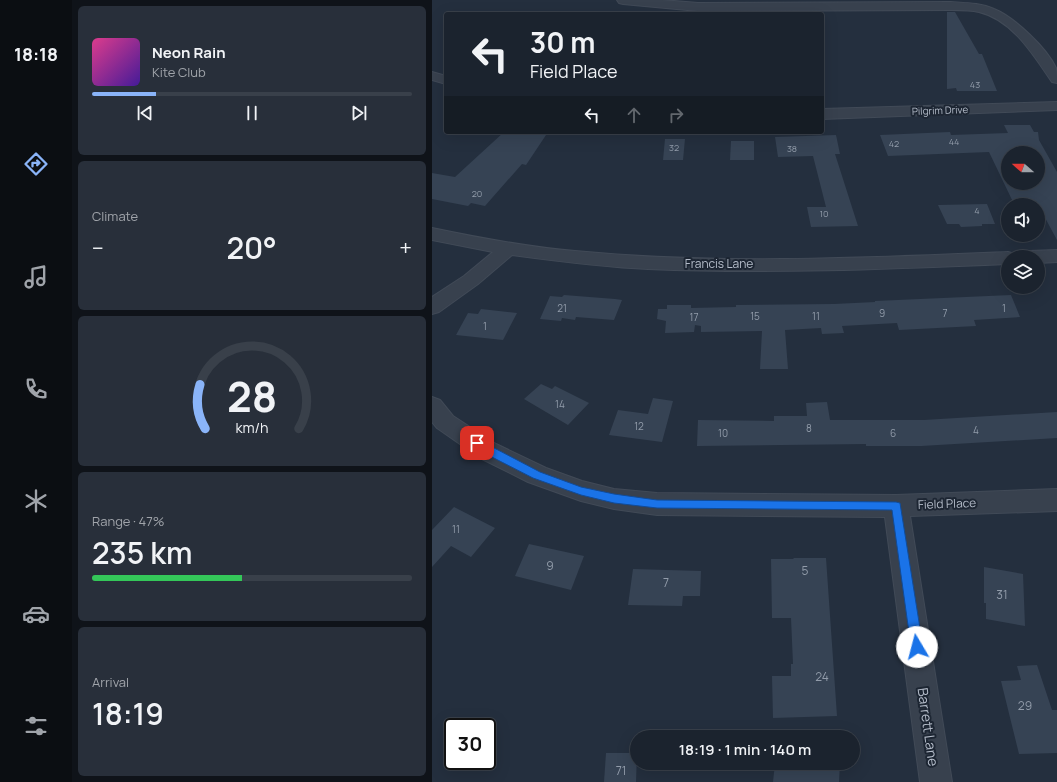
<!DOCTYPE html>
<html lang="en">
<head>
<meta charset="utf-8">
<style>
	:root { --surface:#1b232e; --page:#282f3a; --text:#f1f3f6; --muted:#a0a4aa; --line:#39404a; --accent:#8ab4f8 }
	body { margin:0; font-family:Manrope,sans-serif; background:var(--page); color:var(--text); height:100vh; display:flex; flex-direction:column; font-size:15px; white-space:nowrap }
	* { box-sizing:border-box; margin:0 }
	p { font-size:13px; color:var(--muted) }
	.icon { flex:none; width:22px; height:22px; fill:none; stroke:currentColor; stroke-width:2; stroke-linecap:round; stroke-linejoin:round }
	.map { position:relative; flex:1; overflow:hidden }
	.drawer { display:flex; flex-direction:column; gap:6px; padding:6px; background:#0f1319; width:360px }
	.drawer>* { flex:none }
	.guide { position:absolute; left:12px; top:12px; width:380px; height:122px; border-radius:4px; box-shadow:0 4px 16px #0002,0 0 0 1px var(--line); background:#1b232e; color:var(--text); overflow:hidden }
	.needle { width:26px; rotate:290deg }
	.tools { position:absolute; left:569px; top:146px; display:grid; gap:8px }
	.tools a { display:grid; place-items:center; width:44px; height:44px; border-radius:50%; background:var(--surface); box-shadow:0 4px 16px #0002,0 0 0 1px var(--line); font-size:20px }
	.speed { position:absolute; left:12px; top:718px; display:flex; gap:8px; font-size:20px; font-weight:700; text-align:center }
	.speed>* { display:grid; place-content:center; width:52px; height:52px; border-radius:50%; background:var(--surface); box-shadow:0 4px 16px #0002,0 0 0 1px var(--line); line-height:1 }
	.speed .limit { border:2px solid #111; border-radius:6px; background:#fff; color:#111 }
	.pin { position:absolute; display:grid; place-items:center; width:34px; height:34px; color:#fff; margin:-17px; border-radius:8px; box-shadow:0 2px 6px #0006 }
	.me { position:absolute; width:44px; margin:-22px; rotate:352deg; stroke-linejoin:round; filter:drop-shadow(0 0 3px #0008) }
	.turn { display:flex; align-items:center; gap:14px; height:84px; padding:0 20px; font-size:18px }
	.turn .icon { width:52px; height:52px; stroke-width:2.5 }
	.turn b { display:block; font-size:28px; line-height:34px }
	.lanes { display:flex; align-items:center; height:38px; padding:0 20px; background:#0003; justify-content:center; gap:20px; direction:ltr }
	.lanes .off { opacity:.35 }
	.big { font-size:30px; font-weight:600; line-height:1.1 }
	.drawer .tile { flex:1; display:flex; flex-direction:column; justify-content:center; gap:6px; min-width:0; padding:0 14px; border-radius:6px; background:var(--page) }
	.drawer .dial { align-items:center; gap:0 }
	.dial svg { height:104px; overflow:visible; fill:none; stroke:var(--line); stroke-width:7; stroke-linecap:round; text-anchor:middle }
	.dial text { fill:var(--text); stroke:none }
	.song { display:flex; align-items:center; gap:12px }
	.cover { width:48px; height:48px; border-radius:6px; background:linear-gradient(135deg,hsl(330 70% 55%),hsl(260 70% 35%)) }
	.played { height:4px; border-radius:2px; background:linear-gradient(90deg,var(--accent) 20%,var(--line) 20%) }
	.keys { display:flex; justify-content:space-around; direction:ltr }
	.heat { display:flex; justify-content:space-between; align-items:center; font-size:22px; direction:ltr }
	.charge { height:6px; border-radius:3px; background:linear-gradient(90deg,#34c759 47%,var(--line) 0) }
	.trip { position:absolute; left:198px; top:730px; width:230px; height:40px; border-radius:20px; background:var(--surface); box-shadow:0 4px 16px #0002,0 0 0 1px var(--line); font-weight:600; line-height:40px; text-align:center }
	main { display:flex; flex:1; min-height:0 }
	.dock { display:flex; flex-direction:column; width:72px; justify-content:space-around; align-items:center; background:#0b0e12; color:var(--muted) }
	.dock .icon { width:28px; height:28px }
	.dock .active { color:var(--accent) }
	.dock b { font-size:18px; color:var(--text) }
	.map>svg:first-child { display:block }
	.building { fill:#364354; fill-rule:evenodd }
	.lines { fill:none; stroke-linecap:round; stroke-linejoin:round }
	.minor-casing { stroke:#414a57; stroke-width:2 }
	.minor { fill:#38414e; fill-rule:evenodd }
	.route { fill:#1a73e8; stroke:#114b97 }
	.labels { text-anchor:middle; stroke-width:4; stroke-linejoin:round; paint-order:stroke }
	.far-number-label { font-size:9px; fill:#929caa }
	.far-street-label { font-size:10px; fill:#b4bcc9; stroke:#1d2633 }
	.number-label { font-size:10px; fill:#929caa }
	.street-label { font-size:12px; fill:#b4bcc9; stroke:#1d2633 }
	.near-number-label { font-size:12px; fill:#929caa }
	.near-street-label { font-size:14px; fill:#b4bcc9; stroke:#1d2633 }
</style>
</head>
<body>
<main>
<nav class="dock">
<b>18:18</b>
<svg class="icon active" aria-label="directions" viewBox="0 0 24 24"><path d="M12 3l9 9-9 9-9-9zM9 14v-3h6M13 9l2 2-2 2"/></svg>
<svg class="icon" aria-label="music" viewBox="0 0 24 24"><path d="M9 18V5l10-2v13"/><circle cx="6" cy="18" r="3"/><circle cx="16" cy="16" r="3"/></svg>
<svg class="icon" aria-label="phone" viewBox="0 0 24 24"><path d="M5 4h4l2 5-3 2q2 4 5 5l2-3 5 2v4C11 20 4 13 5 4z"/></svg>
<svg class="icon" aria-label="climate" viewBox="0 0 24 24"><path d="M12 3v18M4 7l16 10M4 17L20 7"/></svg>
<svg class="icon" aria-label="car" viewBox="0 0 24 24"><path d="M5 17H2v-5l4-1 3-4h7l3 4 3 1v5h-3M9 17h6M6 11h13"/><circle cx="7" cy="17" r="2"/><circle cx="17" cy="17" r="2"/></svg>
<svg class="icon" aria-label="filters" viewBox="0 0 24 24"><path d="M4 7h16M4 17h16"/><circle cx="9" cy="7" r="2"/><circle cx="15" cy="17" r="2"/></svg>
</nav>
<section class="drawer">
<div class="tile">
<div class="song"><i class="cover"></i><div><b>Neon Rain</b><p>Kite Club</p></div></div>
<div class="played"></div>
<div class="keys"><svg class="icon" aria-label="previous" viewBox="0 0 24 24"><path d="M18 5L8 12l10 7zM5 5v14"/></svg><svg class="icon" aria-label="pause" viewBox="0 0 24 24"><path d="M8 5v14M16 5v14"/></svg><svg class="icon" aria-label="next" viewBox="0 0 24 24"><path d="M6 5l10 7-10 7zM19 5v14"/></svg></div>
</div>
<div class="tile"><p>Climate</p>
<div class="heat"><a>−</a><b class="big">20°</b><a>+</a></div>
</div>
<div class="tile dial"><svg viewBox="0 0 100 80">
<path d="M14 69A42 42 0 1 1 86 69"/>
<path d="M14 69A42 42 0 0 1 10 35" stroke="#8ab4f8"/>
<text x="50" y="56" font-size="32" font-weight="700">28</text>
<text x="50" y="72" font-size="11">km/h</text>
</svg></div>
<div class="tile"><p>Range · 47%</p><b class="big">235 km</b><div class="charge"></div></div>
<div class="tile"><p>Arrival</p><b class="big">18:19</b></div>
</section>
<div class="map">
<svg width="625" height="782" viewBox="0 0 625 782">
	<rect width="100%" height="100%" fill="#242f3e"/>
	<g class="building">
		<path d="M515,12h8l24,42h3l15,37h-40l-1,-3 -9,1z"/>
		<path d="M572,125h26l4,7h4l1,8 18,32v68l-21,-39 -23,1 -24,-50 -101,4 -8,-21 70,-3 1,3 57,-2zM576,153h30v30h-30z"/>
		<path d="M72,132h44l-22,33 -4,-1 -37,42 -14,-3 -3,3 -36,-7v-26l23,4z"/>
		<path d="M404,135l4,19h-5l23,72 -47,1 -4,-20h19l-13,-51 -35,1 -3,-20z"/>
		<path d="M233,139h20l-2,21h-20z"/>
		<path d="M299,141h23v19h-24z"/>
		<path d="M555,204l8,20h-13v2l-21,1 -2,-3h-12l-9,-19z"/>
		<path d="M132,295l51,4 7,1 -8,20 -38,-3 -1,3 -13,-2 -1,3 -21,-2 10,-23 12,1z"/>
		<path d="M579,295l9,22 -46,3 2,6 -77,4 -2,-7 -55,3 2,7 -22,1 -1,-6 -36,2 3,39h-28l2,-38 -61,1v-6l-6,-1 -1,7 -29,1 1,-12 -9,-2 1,-10h9v-4h24v3l45,-1v-2l98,-1 41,-2v-1z"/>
		<path d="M49,309l36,4 -14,27 -47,-5 12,-22 10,1z"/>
		<path d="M109,384l11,5 3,-3 34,17 -21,22 -44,-26z"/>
		<path d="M221,398l20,3 -11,41 -53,-7 9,-25 30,4z"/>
		<path d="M395,402l3,18h94l133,-8v26l-136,8h-55v-2l-169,2 1,-26 76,1v-5h33l-1,-13z"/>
		<path d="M22,507l41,21 -24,29 -20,-11 -19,21v-37z"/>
		<path d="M97,544l55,12 -13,34 -56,-14z"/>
		<path d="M361,558h33l11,158 -64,2 -1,-42h19v-12h2l-2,-46h-19l-1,-59h23z"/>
		<path d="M552,567l39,7 2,52 -39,-7v-16h-2z"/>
		<path d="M201,569l68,2 -1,25h-17l-1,10 -54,-1z"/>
		<path d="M605,665l15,45h5v43l-38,1 -18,-73 20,-1 -4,-14z"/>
		<path d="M174,753h31l-1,29h-32z"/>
		<path d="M343,763h65l-1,19h-66z"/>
	</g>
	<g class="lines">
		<g class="minor-casing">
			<g id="minor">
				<path d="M185,0h45l36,3 253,-1c15,1 30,1 43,7 20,8 53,39 62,59 1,4 1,11 1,15l-5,-1c-18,-26 -39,-62 -73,-70 -9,-2 -18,-2 -28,-2l-253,1 -75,-7 -4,-1z"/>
				<path d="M0,72l14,4v8l-14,-4z"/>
				<path d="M625,102v8l-235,9v-10z"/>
				<path d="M0,228c48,10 95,19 143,23 144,14 289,7 433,1l7,2 2,3h-9v7c-120,5 -240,10 -360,5 -46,-2 -91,-8 -136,-14l-34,29 -39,28 -7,2v-17l32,-21 29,-24 -61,-12z"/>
				<path d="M625,250v12l-19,1v-6h-18l2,-4 7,-2z"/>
				<path d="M0,397l8,3 13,16 43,28 50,24 36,13 32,8 43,4 239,2 161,-6v22l-147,5 42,266h-32l-35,-265 -228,-2 -43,-6 -33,-8 -53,-19 -48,-24 -43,-30 -5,-6z"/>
			</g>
		</g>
		<use href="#minor" class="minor"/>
	</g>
	<path class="route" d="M45,439l63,33 41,15 33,7 43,6 239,2 4,1 23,144 -2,4 -4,2 -4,-2 -2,-4 -19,-137 -235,-2 -43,-5 -33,-8 -48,-17 -49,-25 -12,-10 2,-2z"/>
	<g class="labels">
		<g class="far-number-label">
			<text x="543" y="88">43</text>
			<text x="522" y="145">44</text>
			<text x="462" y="147">42</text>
			<text x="242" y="151">32</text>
			<text x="360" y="152">38</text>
			<text x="45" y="197">20</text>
			<text x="545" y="214">4</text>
			<text x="392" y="217">10</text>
		</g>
		<g class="far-street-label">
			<text transform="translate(508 110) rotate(-2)" y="4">Pilgrim Drive</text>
		</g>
		<g class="number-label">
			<text x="130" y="312">21</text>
			<text x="572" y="312">1</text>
			<text x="450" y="317">9</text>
			<text x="513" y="317">7</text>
			<text x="323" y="320">15</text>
			<text x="384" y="320">11</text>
			<text x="262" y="321">17</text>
			<text x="53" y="330">1</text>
			<text x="128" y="408">14</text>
			<text x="207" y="430">12</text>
			<text x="377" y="432">8</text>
			<text x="544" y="434">4</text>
			<text x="291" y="437">10</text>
			<text x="461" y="437">6</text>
			<text x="24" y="533">11</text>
		</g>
		<g class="street-label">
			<text x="287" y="268">Francis Lane</text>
			<text transform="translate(515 504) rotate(-2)" y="4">Field Place</text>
		</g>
		<g class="near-number-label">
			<text x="118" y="570">9</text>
			<text x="373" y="575">5</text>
			<text x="234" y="587">7</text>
			<text x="570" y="599">31</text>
			<text x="390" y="681">24</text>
			<text x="593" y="710">29</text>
			<text x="189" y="775">71</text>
		</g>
		<g class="near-street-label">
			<text transform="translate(496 727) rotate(82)" y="5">Barrett Lane</text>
		</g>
	</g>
</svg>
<div class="tools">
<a><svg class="needle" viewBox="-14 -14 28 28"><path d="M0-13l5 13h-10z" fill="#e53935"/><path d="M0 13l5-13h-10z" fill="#a0a4aa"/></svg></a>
<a><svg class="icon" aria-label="sound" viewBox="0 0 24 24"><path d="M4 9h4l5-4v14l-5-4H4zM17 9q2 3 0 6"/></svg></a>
<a><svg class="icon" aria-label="layers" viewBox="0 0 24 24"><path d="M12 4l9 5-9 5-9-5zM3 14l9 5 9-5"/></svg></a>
</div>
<div class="speed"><div class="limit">30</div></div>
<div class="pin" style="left:45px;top:443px;background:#d93025"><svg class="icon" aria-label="arrive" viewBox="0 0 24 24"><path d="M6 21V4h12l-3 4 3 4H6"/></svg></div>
<svg class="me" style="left:485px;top:647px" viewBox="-20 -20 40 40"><circle r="19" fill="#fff"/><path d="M0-13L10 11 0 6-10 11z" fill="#1a73e8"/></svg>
<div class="trip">18:19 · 1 min · 140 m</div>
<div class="guide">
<div class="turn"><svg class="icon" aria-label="left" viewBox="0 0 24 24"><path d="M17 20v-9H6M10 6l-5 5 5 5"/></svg><div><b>30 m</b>Field Place</div></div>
<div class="lanes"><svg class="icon" aria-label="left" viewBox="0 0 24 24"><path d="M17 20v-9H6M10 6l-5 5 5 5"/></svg><svg class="icon off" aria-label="ahead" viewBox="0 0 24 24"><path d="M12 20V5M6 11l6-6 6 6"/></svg><svg class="icon off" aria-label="right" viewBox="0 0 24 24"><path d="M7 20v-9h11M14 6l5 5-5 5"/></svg></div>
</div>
</div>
</main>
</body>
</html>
